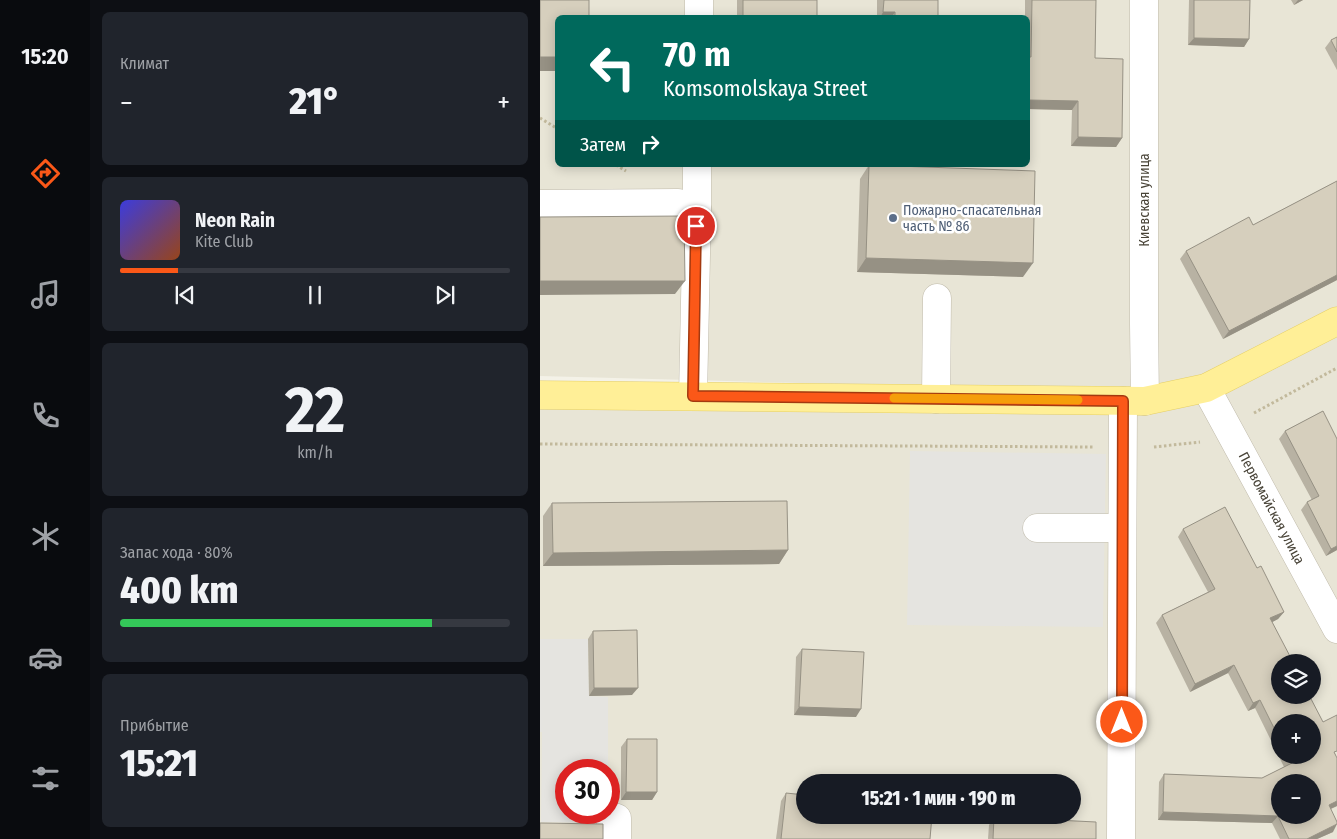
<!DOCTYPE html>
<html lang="ru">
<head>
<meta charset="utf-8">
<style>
	:root { --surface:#171b24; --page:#20242c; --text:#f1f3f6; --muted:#9ea1a6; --line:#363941; --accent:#fb5818 }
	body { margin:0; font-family:"Fira Sans Condensed",sans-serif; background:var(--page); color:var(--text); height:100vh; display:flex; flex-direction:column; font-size:19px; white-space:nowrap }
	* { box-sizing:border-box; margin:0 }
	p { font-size:16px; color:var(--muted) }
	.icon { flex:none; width:28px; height:28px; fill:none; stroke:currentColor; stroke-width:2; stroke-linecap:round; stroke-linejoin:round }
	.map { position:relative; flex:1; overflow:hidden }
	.drawer { display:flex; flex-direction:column; gap:12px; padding:12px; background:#0d0f14; width:450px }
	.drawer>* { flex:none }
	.hud { position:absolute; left:15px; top:15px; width:475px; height:152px; border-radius:8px; box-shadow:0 2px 12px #0003; background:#00695c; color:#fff; overflow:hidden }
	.fabs { position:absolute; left:731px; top:654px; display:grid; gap:10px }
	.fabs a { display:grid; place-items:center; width:50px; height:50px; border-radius:50%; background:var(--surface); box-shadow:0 2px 12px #0003; font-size:25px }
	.speed { position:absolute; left:15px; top:759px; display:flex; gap:10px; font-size:25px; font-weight:700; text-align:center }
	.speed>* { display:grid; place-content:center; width:65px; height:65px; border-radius:50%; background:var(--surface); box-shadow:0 2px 12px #0003; line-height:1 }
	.speed .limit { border:8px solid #d22; background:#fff; color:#111 }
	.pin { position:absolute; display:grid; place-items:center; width:42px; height:42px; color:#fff; margin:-21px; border:2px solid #fff; border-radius:50%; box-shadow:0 1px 5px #0007 }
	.me { position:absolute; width:55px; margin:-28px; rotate:0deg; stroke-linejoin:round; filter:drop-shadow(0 0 4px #0008) }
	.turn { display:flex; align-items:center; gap:18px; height:105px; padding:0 25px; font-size:22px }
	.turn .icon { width:65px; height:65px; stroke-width:2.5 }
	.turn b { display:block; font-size:35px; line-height:42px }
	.then { display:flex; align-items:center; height:48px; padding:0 25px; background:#0003; gap:10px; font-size:19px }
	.big { font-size:38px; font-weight:800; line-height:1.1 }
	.drawer .tile { flex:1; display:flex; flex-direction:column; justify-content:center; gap:8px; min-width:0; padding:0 18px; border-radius:8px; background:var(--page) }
	.drawer .dial { align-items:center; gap:0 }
	.dial b { font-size:65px; line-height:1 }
	.song { display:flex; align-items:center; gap:15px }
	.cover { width:60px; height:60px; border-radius:8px; background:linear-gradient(135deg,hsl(240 70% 55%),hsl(20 70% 35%)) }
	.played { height:5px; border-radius:2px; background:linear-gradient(90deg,var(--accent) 15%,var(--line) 15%) }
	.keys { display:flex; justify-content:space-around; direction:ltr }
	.heat { display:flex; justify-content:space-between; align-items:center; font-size:28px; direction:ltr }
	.charge { height:8px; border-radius:4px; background:linear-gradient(90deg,#34c759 80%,var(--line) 0) }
	.trip { position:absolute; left:256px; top:774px; width:285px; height:50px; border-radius:25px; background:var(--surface); box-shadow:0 2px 12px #0003; font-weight:800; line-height:50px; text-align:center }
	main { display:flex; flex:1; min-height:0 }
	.tab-bar { display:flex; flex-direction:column; width:90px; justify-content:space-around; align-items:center; background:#090b0e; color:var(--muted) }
	.tab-bar .icon { width:35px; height:35px }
	.tab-bar .current { color:var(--accent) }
	.tab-bar b { font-size:22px; color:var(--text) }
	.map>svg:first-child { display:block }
	.residential { fill:#e8e5d6; fill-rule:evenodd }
	.parking { fill:#e5e4e0 }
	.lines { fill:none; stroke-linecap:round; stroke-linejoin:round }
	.minor-casing { stroke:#c0bbab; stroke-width:29 }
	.major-casing { stroke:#e5cf66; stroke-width:29 }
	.path { stroke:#c2b99c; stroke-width:3; stroke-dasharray:2.5 2.5; stroke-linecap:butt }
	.minor { stroke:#fff; stroke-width:28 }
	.major { stroke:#ffef97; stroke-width:28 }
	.wall { fill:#b8b2a3; fill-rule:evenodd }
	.shaded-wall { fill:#969184 }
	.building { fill:#d6cfbd; stroke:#969184; fill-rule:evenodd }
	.route-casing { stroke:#a33910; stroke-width:12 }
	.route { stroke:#fb5818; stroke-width:9 }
	.slow { stroke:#f59e0b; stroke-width:9 }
	.service-dot { fill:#5c6f8a; stroke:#fff; stroke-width:2 }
	.labels { text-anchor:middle; stroke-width:5; stroke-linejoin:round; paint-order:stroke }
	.street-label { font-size:14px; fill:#484337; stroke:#fff }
	.service-label { font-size:14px; fill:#4e5e75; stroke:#fff; text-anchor:start }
</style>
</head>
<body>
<main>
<nav class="tab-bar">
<b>15:20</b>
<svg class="icon current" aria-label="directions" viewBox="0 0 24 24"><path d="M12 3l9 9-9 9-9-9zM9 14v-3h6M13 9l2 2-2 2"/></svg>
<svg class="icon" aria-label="music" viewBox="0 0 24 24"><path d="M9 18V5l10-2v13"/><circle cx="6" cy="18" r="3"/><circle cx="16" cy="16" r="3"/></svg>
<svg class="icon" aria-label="phone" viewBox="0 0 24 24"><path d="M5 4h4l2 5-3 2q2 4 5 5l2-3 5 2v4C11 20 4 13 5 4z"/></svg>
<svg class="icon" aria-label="climate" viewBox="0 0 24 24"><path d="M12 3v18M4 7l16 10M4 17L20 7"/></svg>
<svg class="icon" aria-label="car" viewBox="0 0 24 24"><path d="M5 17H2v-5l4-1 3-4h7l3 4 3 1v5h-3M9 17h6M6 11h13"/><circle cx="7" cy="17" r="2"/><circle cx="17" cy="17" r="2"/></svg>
<svg class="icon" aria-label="filters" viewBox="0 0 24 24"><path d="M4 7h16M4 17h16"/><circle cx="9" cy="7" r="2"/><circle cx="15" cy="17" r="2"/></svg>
</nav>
<section class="drawer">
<div class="tile"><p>Климат</p>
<div class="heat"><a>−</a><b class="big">21°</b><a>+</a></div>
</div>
<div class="tile">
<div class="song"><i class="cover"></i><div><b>Neon Rain</b><p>Kite Club</p></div></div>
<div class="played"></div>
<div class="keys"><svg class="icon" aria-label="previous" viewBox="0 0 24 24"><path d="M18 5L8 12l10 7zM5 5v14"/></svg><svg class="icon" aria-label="pause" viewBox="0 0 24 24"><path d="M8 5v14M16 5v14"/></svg><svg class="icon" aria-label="next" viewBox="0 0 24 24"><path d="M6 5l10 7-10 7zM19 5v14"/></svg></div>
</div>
<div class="tile dial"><b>22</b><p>km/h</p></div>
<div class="tile"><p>Запас хода · 80%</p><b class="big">400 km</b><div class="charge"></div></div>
<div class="tile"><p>Прибытие</p><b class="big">15:21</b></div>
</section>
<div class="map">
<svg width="797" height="839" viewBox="0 0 797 839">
	<rect width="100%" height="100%" fill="#f4f2e8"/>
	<g class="residential">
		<path d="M0,0h797v316l-118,63 -75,13 -604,-16zM18,18h470v147h-470z"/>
		<path d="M797,333v506h-797v-438l595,11zM740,662h32v33h-32zM740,722h32v33h-32zM26,770h43v42h-43zM265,782h267v33h-267zM740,782h32v33h-32z"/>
	</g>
	<g class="parking">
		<path d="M370,451l196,3 -3,173 -196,-2z"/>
		<path d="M0,639h48l1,57 19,1v73h-42v42l42,1 -1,10 -66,-1 1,-90h-2z"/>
	</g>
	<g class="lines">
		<g class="minor-casing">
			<g id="minor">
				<path d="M604,0v324l1,77"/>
				<path d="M159,18v-18"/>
				<path d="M0,204l138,-1 19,4 -4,189"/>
				<path d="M157,207v-42"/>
				<path d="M666,388l131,241"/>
				<path d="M396,399l1,-101"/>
				<path d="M497,528h85"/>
				<path d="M68,815l9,3v21"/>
				<path d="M581,839l2,-438"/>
			</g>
		</g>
		<g class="major-casing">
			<path id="major" d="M0,395l605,6 61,-13 131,-67"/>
		</g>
		<g class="path">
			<path d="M0,118l18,11"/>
			<path d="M76,165l10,6"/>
			<path d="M714,413l83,-45"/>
			<path d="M0,444l553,3"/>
			<path d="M614,447l46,-5"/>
		</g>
		<use href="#minor" class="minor"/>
		<use href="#major" class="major"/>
	</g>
	<g class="wall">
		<rect x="197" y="0" width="80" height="18"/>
		<rect x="337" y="0" width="61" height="18"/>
		<path d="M485,0h71l-1,58 27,80 -6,9 -45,-1 1,-36 -44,-1v-91h-3z"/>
		<path d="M649,0h61l-1,39 -5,8 -56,-2z"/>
		<path d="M751,0h12l-9,5z"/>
		<path d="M797,37v33l-12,-22 6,-8z"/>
		<path d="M329,165l154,112 -166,-5 3,-93z"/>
		<path d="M797,181v99l-114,59 -43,-80 6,-8 67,-26z"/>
		<path d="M783,411l14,139 -11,6 -25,-46 6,-8 5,-2 -33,-61 6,-8z"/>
		<path d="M12,503l236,47 -9,14 -236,2v-50z"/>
		<path d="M643,529l74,39 27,44 -6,7 -6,3 64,134 1,50 -6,3 2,23 -16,7h-37l-8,-16 -114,-3 1,-38 5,-8 98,4 22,-11 -29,-59 -7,3 -20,-38 -38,19 -34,-69 6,-8 46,-23 -30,-55zM740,722l32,33h-32z"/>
		<path d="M53,631l39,64 -43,1 -1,-57z"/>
		<path d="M262,649l54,68 -62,-2 2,-58z"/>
		<path d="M87,739l30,53 -5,8h-31v-53z"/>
		<path d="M246,793l144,46h-154l5,-38z"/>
		<path d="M454,817l102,22h-108l1,-14z"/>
	</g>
	<g class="shaded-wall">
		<path d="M758,0h5l-9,5z"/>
		<path d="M343,12h12l-4,6h-11z"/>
		<path d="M654,38l55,1 -5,8 -56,-2z"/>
		<rect x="0" y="57" width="18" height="14"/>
		<path d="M488,100l50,1 -6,9 -44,-1z"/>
		<path d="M538,137l44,1 -6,9 -45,-1z"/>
		<path d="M326,258l167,5 -10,14 -166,-5z"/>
		<path d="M797,275v5l-114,59 6,-8z"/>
		<path d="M0,281h145l-10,13 -135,1z"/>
		<path d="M797,546v4l-11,6 5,-7z"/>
		<path d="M248,550l-9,14 -236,2 10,-13z"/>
		<path d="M744,612l-6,7 -13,7 5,-8z"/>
		<path d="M694,665l-6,8 -38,19 5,-8z"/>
		<path d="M54,688h44l-6,7 -43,1z"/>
		<path d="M720,700l-5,8 -7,3 5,-8z"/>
		<path d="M259,707l62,2 -5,8 -62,-2z"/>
		<path d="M86,792h31l-5,8h-31z"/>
		<path d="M797,801v5l-14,6 6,-7z"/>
		<path d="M623,812l115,4 -6,7 -114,-3z"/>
		<path d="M797,824l-4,8 -16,7h-10z"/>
	</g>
	<g class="building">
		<path d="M0,0h49v18h-31v39h-18z"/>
		<rect x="203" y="0" width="74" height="18"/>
		<path d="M344,0h54v18h-43v-6h-12z"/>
		<path d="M492,0h64l-1,58 28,1 -1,79 -44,-1v-36l-50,-1v-43h3z"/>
		<path d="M654,0h56l-1,39 -55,-1z"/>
		<path d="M797,37v15l-6,-12z"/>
		<path d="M329,165l166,6 -2,92 -167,-5z"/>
		<path d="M797,181v94l-108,56 -43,-80 63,-34 4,8z"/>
		<path d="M144,216l1,65h-145v-64z"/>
		<path d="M783,411l14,28v107l-6,3 -24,-47 12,-6 -34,-65z"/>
		<path d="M247,501l1,49 -235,3 -1,-50z"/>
		<path d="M685,507l32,61 4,-2 23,46 -14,6 23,44h-13v33h29l14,27 14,-7v36l-3,1 3,6v43l-8,4 8,17v2l-30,15h-18l-11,-23 -115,-4 1,-38 98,4 30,-15 -4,-8h24v-33h-32v18l-20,-40 -7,3 -19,-38 -39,19 -33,-69 53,-26 -32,-60zM740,782h32v33h-32z"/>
		<path d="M97,630l1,58h-44l-1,-57z"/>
		<path d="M262,649l62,3 -3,57 -62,-2z"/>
		<path d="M87,739h30v53h-31z"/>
		<path d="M246,793l19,2v20h127l-2,24h-149z"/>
		<path d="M454,817l102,5v17h-103z"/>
		<path d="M0,823l63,1v15h-63z"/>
	</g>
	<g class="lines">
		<g class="route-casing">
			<path id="route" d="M156,226l-3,170 430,5 -1,321"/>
		</g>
		<use href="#route" class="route"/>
		<path class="slow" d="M354,398l184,2"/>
	</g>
	<circle class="service-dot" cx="353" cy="218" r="5"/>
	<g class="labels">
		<g class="street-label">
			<text transform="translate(604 200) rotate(-90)" y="5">Киевская улица</text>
			<text transform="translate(732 508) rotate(62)" y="5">Первомайская улица</text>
		</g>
		<g class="service-label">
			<text x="363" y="215">Пожарно-спасательная<tspan x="363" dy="16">часть № 86</tspan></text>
		</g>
	</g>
</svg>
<div class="fabs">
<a><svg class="icon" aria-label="layers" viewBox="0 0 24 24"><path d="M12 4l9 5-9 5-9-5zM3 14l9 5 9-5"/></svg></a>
<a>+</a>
<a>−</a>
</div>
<div class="speed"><div class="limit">30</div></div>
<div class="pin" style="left:156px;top:226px;background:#d93025"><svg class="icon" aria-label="arrive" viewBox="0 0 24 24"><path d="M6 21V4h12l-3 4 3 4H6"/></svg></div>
<svg class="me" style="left:582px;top:722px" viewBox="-20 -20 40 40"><circle r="17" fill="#fb5818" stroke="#fff" stroke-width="3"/><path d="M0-11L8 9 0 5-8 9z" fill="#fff"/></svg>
<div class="trip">15:21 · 1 мин · 190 m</div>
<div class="hud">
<div class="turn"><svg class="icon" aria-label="left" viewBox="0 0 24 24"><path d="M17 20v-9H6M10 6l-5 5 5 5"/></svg><div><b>70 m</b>Komsomolskaya Street</div></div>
<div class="then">Затем<svg class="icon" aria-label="right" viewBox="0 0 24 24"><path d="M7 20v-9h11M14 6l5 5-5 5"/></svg></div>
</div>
</div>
</main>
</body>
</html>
